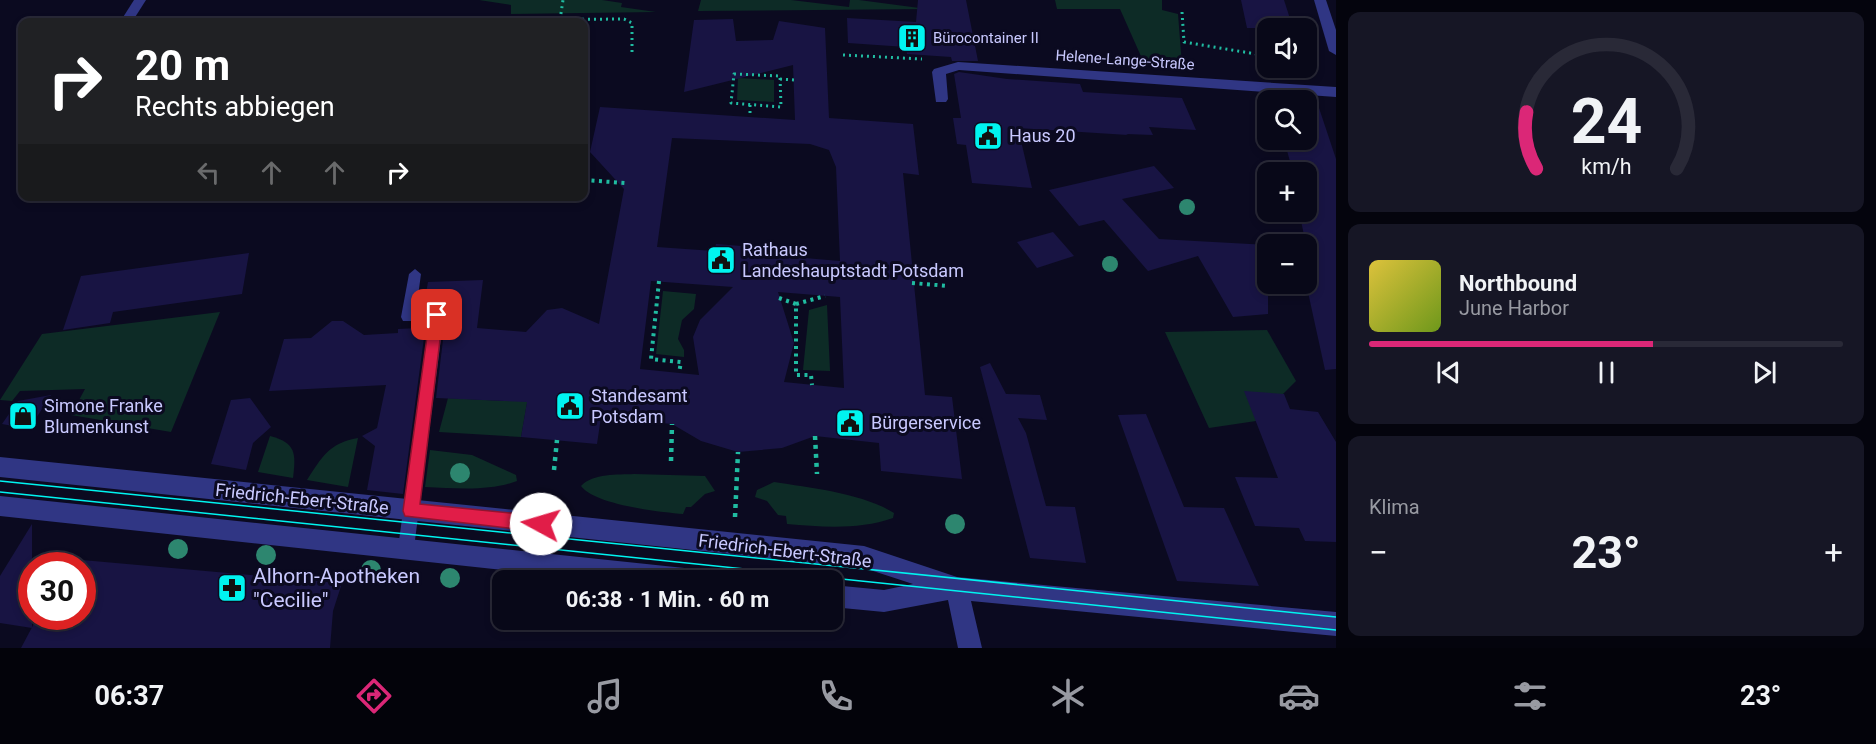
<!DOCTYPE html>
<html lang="de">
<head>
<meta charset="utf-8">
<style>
	:root { --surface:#080818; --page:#161625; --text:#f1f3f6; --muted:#989aa2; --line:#292937; --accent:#db2777 }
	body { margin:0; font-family:Roboto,sans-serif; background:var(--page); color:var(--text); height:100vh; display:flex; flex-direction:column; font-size:22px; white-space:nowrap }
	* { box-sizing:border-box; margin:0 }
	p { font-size:20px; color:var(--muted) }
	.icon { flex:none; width:33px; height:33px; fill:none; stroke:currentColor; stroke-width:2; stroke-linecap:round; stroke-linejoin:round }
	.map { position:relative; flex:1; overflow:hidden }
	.panel { display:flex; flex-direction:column; gap:12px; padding:12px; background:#04040d; width:540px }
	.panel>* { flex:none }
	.banner { position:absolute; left:18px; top:18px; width:570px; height:183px; border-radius:12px; box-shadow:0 3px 9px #0003,0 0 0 2px var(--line); background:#202124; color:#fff; overflow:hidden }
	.buttons { position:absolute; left:1257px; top:18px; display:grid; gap:12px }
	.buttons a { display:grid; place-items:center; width:60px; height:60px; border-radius:12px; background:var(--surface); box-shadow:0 3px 9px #0003,0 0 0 2px var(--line); font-size:30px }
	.speed { position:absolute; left:18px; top:552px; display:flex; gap:12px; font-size:30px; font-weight:700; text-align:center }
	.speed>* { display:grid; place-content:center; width:78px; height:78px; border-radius:50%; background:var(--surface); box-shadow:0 3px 9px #0003,0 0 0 2px var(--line); line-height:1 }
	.speed .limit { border:9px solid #d22; background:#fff; color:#111 }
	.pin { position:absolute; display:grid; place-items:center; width:51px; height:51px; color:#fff; margin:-26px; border-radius:12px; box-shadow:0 3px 9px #0006 }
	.me { position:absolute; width:66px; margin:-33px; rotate:276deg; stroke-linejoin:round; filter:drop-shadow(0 0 4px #0008) }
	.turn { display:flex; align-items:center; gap:21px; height:126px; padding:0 18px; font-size:27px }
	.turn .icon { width:78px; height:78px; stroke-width:2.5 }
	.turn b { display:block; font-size:42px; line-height:51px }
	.lanes { display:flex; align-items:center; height:57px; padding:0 18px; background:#0003; justify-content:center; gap:30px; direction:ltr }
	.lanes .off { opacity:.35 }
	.big { font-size:45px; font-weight:700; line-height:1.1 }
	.panel .widget { flex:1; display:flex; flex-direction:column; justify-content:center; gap:9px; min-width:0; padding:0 21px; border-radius:12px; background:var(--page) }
	.panel .dial { align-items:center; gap:0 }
	.dial svg { height:156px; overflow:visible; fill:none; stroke:var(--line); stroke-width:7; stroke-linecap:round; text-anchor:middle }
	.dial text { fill:var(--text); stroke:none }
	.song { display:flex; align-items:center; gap:18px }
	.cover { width:72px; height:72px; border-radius:9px; background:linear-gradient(135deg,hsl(50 70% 55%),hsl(80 70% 35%)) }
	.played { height:6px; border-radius:3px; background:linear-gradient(90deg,var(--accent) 60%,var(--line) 60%) }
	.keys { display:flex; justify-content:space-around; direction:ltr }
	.heat { display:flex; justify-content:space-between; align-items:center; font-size:33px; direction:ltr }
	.trip { position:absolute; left:492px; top:570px; width:351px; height:60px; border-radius:12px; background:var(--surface); box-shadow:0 3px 9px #0003,0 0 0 2px var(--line); font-weight:700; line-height:60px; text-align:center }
	.tabs { display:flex; height:96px; justify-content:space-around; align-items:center; background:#03030a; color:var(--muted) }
	.tabs .icon { width:42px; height:42px }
	.tabs .on { color:var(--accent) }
	.tabs b { font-size:27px; color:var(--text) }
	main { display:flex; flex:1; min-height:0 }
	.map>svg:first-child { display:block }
	.green { fill:#0d2b26 }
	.building { fill:#181443; fill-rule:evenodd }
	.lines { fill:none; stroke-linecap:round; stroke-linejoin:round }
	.path-far2 { stroke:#20bca1; stroke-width:3; stroke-dasharray:2 4; stroke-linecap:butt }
	.path-far1 { stroke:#20bca1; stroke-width:4; stroke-dasharray:3 4.5; stroke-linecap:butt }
	.path { stroke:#20bca1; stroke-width:4.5; stroke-dasharray:4 5; stroke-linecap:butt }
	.lane { fill:#303684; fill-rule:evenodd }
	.street { fill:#303684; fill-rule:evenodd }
	.tram { stroke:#00f4f0; stroke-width:1.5 }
	.tree { fill:#2d866f }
	.route { fill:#e11d48; stroke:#92132f; stroke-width:1.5 }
	.labels { text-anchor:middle; stroke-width:6; stroke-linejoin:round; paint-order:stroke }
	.far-poi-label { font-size:15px; fill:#c9c9ff; stroke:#0b0a20; text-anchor:start }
	.far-street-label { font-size:15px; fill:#c9c9ff; stroke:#0b0a20 }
	.poi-label { font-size:18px; fill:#c9c9ff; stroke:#0b0a20; text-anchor:start }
	.street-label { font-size:18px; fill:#c9c9ff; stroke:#0b0a20 }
	.near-poi-label { font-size:21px; fill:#c9c9ff; stroke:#0b0a20; text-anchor:start }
</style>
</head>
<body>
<main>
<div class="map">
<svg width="1336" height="648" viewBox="0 0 1336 648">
	<rect width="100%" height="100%" fill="#0b0a20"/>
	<g class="green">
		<path d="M479,0h123l20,3 -1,4 35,5 -145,2v-9z"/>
		<path d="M701,0h90l58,7 1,-7h9l68,9 -229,2z"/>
		<path d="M1055,0h107v10l16,4 4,51 -38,-2 -24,-54h-63z"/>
		<path d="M738,78l36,2v22l-37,-2z"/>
		<path d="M663,291l33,3 -2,15 -12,11 -4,19 6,11v7l-28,-3z"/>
		<path d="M827,305l3,66 -27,-1 6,-60z"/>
		<path d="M220,312l-49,120 -100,-17 14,-26 -65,2 -8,10 -12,-1 42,-66z"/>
		<path d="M1267,330l29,51 -40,40 -47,7 -44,-96z"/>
		<path d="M529,392l-8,45 -82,-5 9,-34 56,3z"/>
		<path d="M270,436c26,7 26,17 23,42l-35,-6z"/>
		<path d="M358,438l-10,49 -41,-7c15,-23 22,-37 51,-42z"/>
		<path d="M430,450l42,5 44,20 1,6c-29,11 -62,7 -92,6z"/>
		<path d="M634,474l71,2 10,15 -10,3 -14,13h-5l-3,7c-23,-2 -88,-9 -102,-28 12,-13 37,-11 53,-12z"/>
		<path d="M774,482c37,6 88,11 120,31l-1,5c-34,12 -71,9 -106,6l-1,-8 -8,-1 -11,-14 -12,-4 2,-7z"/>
	</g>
	<g class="building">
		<path d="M918,0h48l12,61h-26l-1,-4 -44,-3 -1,-7 -58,-4 -1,-25 69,4z"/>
		<path d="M1241,0h43l9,28h-46z"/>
		<path d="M733,19l3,22 37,-1 6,-19 46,7 4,90 84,6 6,51 -16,-2 22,222 27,2 10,82 -81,-8 -2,-28 -64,-7 -33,12 -44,4 -37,-11 -29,-17 -71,-7 -4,27 -76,-7 6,-35 -91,-4 10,-83 -4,-6h-19l5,-27 55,-2 -6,48 49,4 21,-22 15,-2 37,16 25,-135 -34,-37 10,-45 195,13 -2,-55 -109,27 10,-72zM672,138l138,6 19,6 7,17 4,94 -59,-5 -2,-7 -63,-5 -2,7 -57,-4zM651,281l82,6 -33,33 -7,17 6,38 -59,-6zM778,292l62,5 4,91 -60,-6 10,-39z"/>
		<path d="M959,72l48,7 73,5 3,8 99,6 14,32 -47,-3 4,8 -27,-1 2,1 -110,-7 14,60 -60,-5 -6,-38 -9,-1 -4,-26h8l-7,-44z"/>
		<path d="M1306,106l13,2 17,51v210l-11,1 -19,-87v-39l-5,-23 5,1 -2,-10h2v-40h-13l-9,-32h22z"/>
		<path d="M1154,166l20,22 -52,11 37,40 109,6v69l-35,3 -35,-61 -50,15 -44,-51 -25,6 -30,-36z"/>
		<path d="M1053,232l21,24 -37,12 -20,-26z"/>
		<path d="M249,253l-7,41 -129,18 -3,11 -47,7 18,-54z"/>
		<path d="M332,321h11l21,14 34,-2v-4l21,-1 1,-5h6l-23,171 -36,-4 8,-44 -13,-10 15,-8 9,-43 -117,6 15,-52 27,-1z"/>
		<path d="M990,363l16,31 34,1 7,25 -29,-2 8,15 20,73 29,1 11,56 -56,-5 -50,-191z"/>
		<path d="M1244,391l40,3 6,15 28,3 18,30v100l-31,-1 -6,-13 -44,-2 -20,-49 43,1z"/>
		<path d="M51,395l-22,34 -27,-5 16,-23z"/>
		<path d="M250,398l21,29 -18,16 -7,27 -35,-6 20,-64z"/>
		<path d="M1146,414l38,93 40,1 35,78 -82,-5 -59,-166z"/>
		<path d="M32,524v104l-32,-5v-47z"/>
		<path d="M82,560l260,23 -9,28 -3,37h-309l17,-32h44z"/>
	</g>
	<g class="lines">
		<g class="path-far2">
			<path d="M1182,12l2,30 84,14"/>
			<path d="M492,20l132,-1 8,4v31"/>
			<path d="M560,20l3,-20"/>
			<path d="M843,55l79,4"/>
			<path d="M1306,65l10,3"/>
			<path d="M734,74l46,2 1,31 -50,-4z"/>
			<path d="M780,79l14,1"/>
			<path d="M750,105v11"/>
			<path d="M1261,105l7,32"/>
		</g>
		<g class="path-far1">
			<path d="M584,180l41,3"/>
			<path d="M659,281l-8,78 30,3 -2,11"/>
			<path d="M912,283l36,3"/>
			<path d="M779,298l17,6v71h15l1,10"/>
			<path d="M796,304l29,-8"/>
		</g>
		<g class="path">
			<path d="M815,436l2,38"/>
			<path d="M671,461l1,-37"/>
			<path d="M554,470l3,-30"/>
			<path d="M735,517l3,-65"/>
		</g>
		<path class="lane" d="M415,269l6,5 -5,37h26l2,4 -30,233 -2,6 -6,2 -6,-2 -2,-6 31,-227h-26l-2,-4 8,-43z"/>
		<g class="street">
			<path d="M134,0h12l-14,22h-12z"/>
			<path d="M1314,0h12l10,30v25l-7,-4z"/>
			<path d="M958,62l378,25v10l-377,-27 -13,4 2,25 -2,3h-10l-4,-30 2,-3z"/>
			<path d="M0,457l864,89 93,31 379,35v24l-365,-35 11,47h-24l-10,-48 -64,12 -52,-5v-22l52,5 29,-6 -49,-16 -864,-91z"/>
			<path d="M0,496l694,73 8,3 3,8h-109l-596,-64z"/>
		</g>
		<g class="tram">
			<path d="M0,481l1336,136"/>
			<path d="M0,492l1336,138"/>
		</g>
	</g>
	<g class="tree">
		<circle cx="1187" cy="207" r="8"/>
		<circle cx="1110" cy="264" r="8"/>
		<circle cx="460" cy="473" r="10"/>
		<circle cx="955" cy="524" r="10"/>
		<circle cx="178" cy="549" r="10"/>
		<circle cx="266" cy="555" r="10"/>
		<circle cx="371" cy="570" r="10"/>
		<circle cx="450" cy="578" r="10"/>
	</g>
	<path class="route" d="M437,309l6,6 -23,189 121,12 6,2 2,6 -2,6 -6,2 -136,-16 -2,-5 27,-196z"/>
	<defs>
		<g id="building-square" transform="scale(1.5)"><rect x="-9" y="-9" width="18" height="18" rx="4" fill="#00f4f0" stroke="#0b0a20"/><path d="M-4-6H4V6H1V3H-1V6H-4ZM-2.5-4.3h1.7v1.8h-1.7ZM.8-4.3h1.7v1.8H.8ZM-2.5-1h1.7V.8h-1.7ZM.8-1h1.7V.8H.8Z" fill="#111"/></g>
		<g id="civic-square" transform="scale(1.5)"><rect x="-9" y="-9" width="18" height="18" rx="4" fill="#00f4f0" stroke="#0b0a20"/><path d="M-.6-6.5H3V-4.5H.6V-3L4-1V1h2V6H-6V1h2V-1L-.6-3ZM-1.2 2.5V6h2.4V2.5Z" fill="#111"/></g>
		<g id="shop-square" transform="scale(1.5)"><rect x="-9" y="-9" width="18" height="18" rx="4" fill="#00f4f0" stroke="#0b0a20"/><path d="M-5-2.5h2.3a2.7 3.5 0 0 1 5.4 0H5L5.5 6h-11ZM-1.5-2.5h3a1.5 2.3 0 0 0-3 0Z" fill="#111"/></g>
		<g id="pharmacy-square" transform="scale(1.5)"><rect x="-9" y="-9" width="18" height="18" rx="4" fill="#00f4f0" stroke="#0b0a20"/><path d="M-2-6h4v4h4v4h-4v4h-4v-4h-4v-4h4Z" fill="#111"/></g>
	</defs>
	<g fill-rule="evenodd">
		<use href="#building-square" x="912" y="38"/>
		<use href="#civic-square" x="988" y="136"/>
		<use href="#civic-square" x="721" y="260"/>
		<use href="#civic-square" x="570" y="406"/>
		<use href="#shop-square" x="23" y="416"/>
		<use href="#civic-square" x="850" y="423"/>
		<use href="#pharmacy-square" x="232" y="588"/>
	</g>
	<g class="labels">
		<g class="far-poi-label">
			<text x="933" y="43">Bürocontainer II</text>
		</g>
		<g class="far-street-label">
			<text transform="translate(1125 60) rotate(4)" y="5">Helene-Lange-Straße</text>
		</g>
		<g class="poi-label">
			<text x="1009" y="142">Haus 20</text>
			<text x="742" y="256">Rathaus<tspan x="742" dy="21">Landeshauptstadt Potsdam</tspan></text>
			<text x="591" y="402">Standesamt<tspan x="591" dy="21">Potsdam</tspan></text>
			<text x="44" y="412">Simone Franke<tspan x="44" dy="21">Blumenkunst</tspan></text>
			<text x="871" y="429">Bürgerservice</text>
		</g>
		<g class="street-label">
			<text transform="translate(302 499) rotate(6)" y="6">Friedrich-Ebert-Straße</text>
			<text transform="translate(785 551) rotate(7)" y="6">Friedrich-Ebert-Straße</text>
		</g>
		<g class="near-poi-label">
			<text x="253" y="583">Alhorn-Apotheken<tspan x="253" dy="24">"Cecilie"</tspan></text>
		</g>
	</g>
</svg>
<div class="buttons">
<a><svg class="icon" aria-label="sound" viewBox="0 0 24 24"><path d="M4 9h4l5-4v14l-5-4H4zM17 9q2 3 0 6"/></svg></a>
<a><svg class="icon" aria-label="search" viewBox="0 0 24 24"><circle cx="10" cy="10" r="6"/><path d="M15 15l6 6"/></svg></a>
<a>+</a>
<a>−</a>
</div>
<div class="speed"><div class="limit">30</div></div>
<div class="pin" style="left:437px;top:315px;background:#d93025"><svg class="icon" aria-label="arrive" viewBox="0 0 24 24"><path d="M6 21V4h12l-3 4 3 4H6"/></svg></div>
<svg class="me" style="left:541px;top:524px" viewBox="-20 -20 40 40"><circle r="19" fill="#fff"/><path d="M0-13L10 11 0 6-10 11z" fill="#e11d48"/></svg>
<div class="trip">06:38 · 1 Min. · 60 m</div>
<div class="banner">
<div class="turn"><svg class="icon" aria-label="right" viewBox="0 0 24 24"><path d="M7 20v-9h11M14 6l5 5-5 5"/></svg><div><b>20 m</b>Rechts abbiegen</div></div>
<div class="lanes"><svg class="icon off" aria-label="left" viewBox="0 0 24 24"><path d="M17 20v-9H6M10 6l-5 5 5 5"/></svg><svg class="icon off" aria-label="ahead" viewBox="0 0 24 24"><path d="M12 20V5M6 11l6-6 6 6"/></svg><svg class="icon off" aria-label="ahead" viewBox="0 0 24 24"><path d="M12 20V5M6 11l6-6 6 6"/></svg><svg class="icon" aria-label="right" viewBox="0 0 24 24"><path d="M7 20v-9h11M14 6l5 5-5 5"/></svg></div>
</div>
</div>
<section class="panel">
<div class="widget dial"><svg viewBox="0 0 100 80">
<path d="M14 69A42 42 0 1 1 86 69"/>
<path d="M14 69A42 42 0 0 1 9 40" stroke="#db2777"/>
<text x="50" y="56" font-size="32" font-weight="700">24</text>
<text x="50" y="72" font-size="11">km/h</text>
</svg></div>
<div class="widget">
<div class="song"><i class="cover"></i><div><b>Northbound</b><p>June Harbor</p></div></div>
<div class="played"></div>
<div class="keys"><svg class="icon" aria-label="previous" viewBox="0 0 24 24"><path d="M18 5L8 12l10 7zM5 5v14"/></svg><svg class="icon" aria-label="pause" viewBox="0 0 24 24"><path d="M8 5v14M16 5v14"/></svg><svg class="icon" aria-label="next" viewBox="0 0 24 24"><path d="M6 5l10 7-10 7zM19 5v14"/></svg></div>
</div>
<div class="widget"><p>Klima</p>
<div class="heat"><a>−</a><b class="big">23°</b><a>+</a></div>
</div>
</section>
</main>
<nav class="tabs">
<b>06:37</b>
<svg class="icon on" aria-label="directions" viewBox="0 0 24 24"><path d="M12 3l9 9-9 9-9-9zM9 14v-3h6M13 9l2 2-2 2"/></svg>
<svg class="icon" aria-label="music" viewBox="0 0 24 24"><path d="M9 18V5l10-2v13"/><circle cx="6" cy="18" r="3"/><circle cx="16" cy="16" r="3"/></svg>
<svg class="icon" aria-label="phone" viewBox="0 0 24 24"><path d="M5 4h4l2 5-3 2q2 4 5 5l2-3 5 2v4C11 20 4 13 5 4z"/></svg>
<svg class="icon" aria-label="climate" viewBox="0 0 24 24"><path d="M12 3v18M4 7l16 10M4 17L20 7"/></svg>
<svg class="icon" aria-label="car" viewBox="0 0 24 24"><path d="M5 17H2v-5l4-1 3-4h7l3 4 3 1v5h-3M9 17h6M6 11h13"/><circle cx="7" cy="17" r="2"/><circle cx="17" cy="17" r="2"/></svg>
<svg class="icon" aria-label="filters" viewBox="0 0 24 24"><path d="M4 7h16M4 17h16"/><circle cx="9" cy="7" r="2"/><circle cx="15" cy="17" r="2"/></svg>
<b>23°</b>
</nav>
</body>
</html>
